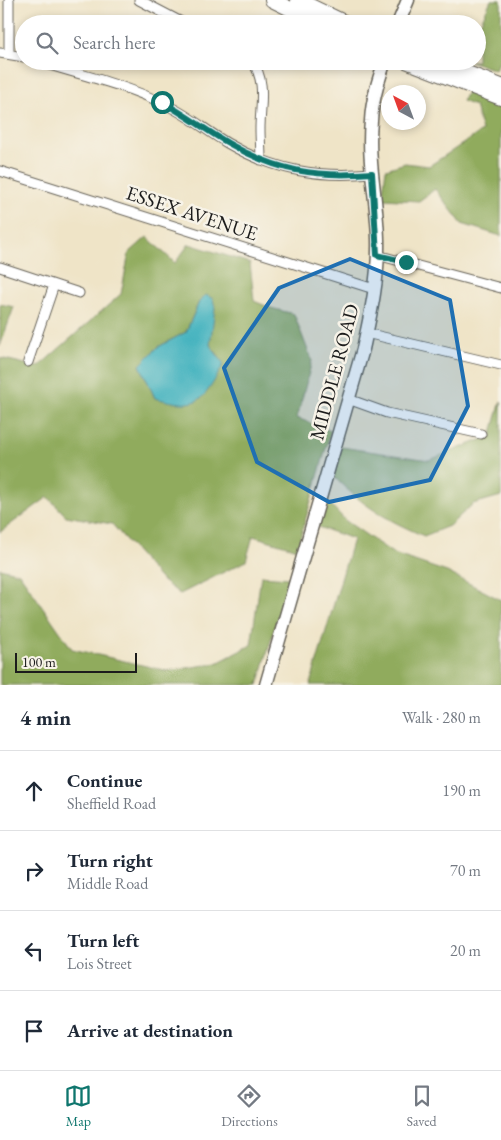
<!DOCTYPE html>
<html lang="en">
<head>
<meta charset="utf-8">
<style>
  :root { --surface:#fff; --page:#f6f6f7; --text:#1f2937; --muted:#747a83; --line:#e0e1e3; --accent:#0f766e }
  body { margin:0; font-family:"EB Garamond",serif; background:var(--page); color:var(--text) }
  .compass { position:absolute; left:381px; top:85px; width:45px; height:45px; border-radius:50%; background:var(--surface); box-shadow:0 2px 8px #0003; rotate:319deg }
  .scale { position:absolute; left:15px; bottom:12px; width:122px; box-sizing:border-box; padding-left:5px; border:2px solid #1c1c1c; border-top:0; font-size:14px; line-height:18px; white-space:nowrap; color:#1c1c1c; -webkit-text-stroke:4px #f7f3e8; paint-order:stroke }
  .stop { position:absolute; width:15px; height:15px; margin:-11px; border:4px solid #0f766e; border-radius:50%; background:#fff }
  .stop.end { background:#0f766e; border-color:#fff; box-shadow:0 1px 5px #0008 }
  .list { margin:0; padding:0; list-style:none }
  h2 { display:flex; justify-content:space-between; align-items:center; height:65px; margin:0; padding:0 20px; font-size:21px }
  h2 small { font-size:16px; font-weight:400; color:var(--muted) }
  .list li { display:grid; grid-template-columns:32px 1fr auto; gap:15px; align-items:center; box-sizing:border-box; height:80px; padding:0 20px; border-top:1px solid var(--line) }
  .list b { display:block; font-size:19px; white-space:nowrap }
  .list p { margin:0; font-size:16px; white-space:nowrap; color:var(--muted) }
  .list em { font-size:16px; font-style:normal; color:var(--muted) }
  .icon { flex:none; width:28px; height:28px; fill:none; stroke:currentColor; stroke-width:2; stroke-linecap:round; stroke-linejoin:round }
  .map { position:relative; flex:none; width:501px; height:685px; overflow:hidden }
  .search { position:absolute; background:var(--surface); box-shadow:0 2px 8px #0003; left:15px; right:15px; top:15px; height:55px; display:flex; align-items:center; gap:12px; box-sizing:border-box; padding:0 18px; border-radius:28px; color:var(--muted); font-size:19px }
  .sheet { height:385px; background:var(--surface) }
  nav { display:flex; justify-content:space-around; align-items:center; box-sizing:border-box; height:70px; border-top:1px solid var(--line); background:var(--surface); font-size:14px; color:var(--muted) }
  nav a { display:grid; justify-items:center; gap:2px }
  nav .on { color:var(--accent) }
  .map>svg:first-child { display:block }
  .forest { fill:#90ab5d; stroke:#56643c; fill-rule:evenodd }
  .water { fill:#45b3bf; stroke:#30686e }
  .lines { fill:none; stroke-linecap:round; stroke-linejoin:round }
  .street-casing { stroke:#666258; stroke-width:11 }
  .secondary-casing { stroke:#666258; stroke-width:15 }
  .primary-casing { stroke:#666258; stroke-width:16 }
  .street { stroke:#fff; stroke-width:9 }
  .secondary { stroke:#fff; stroke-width:12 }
  .primary { stroke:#fff; stroke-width:14 }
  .route { stroke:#0f766e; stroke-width:6 }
  .marked { fill:#1f6fb2; fill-opacity:0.2; stroke:#1f6fb2; stroke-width:4; stroke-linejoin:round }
  .labels { text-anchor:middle; stroke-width:5; stroke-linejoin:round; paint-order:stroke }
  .street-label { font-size:20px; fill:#1c1c1c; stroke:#f7f3e8 }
</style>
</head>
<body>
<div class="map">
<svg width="501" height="685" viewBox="0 0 501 685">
  <rect width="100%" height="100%" fill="#f7f3e8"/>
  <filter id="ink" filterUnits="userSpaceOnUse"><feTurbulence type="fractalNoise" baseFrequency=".02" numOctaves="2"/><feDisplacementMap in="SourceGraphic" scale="10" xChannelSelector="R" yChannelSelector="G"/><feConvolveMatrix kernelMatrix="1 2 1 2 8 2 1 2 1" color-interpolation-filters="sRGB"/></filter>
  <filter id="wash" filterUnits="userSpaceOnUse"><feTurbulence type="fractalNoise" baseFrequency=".0096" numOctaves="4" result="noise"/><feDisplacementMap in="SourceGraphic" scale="20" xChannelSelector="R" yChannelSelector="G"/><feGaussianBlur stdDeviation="1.12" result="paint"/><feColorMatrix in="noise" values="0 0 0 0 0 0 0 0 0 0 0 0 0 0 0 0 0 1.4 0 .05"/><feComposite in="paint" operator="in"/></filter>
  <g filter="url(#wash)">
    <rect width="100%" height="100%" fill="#efe4c7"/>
    <!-- forest -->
    <path class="forest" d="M491,0h10v59l-6,11 -25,-9h7v-31z
      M468,91l33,12v133l-39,-12 -27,-35 -16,12 -37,-2 4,-30 19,-6 24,3 53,-35 -7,-25 -13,-5z
      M147,237l28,26 14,-19 61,19 4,38 17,7 23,6 18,47 -15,57 34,13 -34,118 -44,-13 -7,25 -66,33 -20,-15 -48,-55 -46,-8 -18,-19 -48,35v-174l38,9 83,-73 8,-41zM199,302l11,43 9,11 -64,42 -15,-33 18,-18 28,-15z
      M0,304l14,3 -14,39z
      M501,401v95l-28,8 -24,22 -25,10c-39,-17 -61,-30 -91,-60l8,-29 88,13 62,-24z
      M325,499l21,22 48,33 53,18 54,28v85h-191l43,-146 -35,-12z
      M0,568l19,5 53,76 96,22 49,-8 34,-18 10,-69 28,2 -31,107h-258z"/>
    <!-- water -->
    <path class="water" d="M206,295l7,4 2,9 -5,37 14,19c-22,38 -23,46 -69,34l-15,-33 18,-18 28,-15 13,-30z"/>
  </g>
  <g filter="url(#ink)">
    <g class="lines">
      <defs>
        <path id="street" d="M9,0v54
          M139,0l46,24
          M0,53l24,4
          M36,61c42,13 87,23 126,42 24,10 43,27 65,40 48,28 91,35 145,30
          M252,61c15,21 8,44 8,68 0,10 1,21 1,31
          M0,171l374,118
          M377,255l124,33
          M0,267l79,26
          M366,333l135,32
          M28,362l26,-77
          M348,399l39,14 94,21"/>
        <path id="secondary" d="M398,24l10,-24
          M266,685l97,-336c8,-36 16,-73 15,-110 -1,-40 -11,-79 -7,-118 1,-21 7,-40 14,-60"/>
        <path id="primary" d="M272,0l49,24
          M298,0l50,24
          M406,61l95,37
          M436,61l65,25"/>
      </defs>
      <!-- street casing -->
      <use href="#street" class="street-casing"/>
      <!-- secondary casing -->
      <use href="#secondary" class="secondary-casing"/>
      <!-- primary casing -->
      <use href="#primary" class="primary-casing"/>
      <!-- street -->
      <use href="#street" class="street"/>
      <!-- secondary -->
      <use href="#secondary" class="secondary"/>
      <!-- primary -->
      <use href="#primary" class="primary"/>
    </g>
  </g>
  <g class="lines" filter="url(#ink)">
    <!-- route -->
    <path class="route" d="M162,102c23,12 43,28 66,41 48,28 89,35 144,30l5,82 29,7"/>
  </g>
  <!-- marked area -->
  <path class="marked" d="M350,259l100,41 18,106 -38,74 -101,22 -72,-40 -33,-94 55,-80z"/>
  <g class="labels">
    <!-- street labels -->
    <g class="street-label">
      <text transform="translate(192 213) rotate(18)" y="7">ESSEX AVENUE</text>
      <text transform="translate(334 372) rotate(-75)" y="7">MIDDLE ROAD</text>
    </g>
  </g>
</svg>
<svg class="compass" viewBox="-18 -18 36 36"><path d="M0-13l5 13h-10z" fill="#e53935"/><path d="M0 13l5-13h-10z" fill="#747a83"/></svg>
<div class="scale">100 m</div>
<div class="stop" style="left:162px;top:102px"></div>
<div class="stop end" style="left:406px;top:262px"></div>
<div class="search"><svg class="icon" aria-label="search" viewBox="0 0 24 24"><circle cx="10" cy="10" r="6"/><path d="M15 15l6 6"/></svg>Search here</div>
</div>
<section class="sheet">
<h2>4 min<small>Walk · 280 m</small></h2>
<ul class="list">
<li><svg class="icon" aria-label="ahead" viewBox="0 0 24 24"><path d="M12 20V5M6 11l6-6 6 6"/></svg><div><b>Continue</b><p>Sheffield Road</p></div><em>190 m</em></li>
<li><svg class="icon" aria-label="right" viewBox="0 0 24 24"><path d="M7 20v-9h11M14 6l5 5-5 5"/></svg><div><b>Turn right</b><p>Middle Road</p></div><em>70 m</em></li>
<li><svg class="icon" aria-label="left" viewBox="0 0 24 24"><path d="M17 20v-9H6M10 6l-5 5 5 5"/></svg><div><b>Turn left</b><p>Lois Street</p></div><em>20 m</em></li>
<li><svg class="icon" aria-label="arrive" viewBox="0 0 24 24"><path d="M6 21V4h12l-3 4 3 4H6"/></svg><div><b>Arrive at destination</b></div></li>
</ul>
</section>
<nav>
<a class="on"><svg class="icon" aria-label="map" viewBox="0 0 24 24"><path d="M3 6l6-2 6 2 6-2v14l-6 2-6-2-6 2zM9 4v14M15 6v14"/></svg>Map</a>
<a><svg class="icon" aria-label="directions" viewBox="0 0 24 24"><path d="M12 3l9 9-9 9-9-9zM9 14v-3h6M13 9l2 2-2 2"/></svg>Directions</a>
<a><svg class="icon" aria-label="saved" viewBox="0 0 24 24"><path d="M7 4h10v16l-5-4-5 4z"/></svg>Saved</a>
</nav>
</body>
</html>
